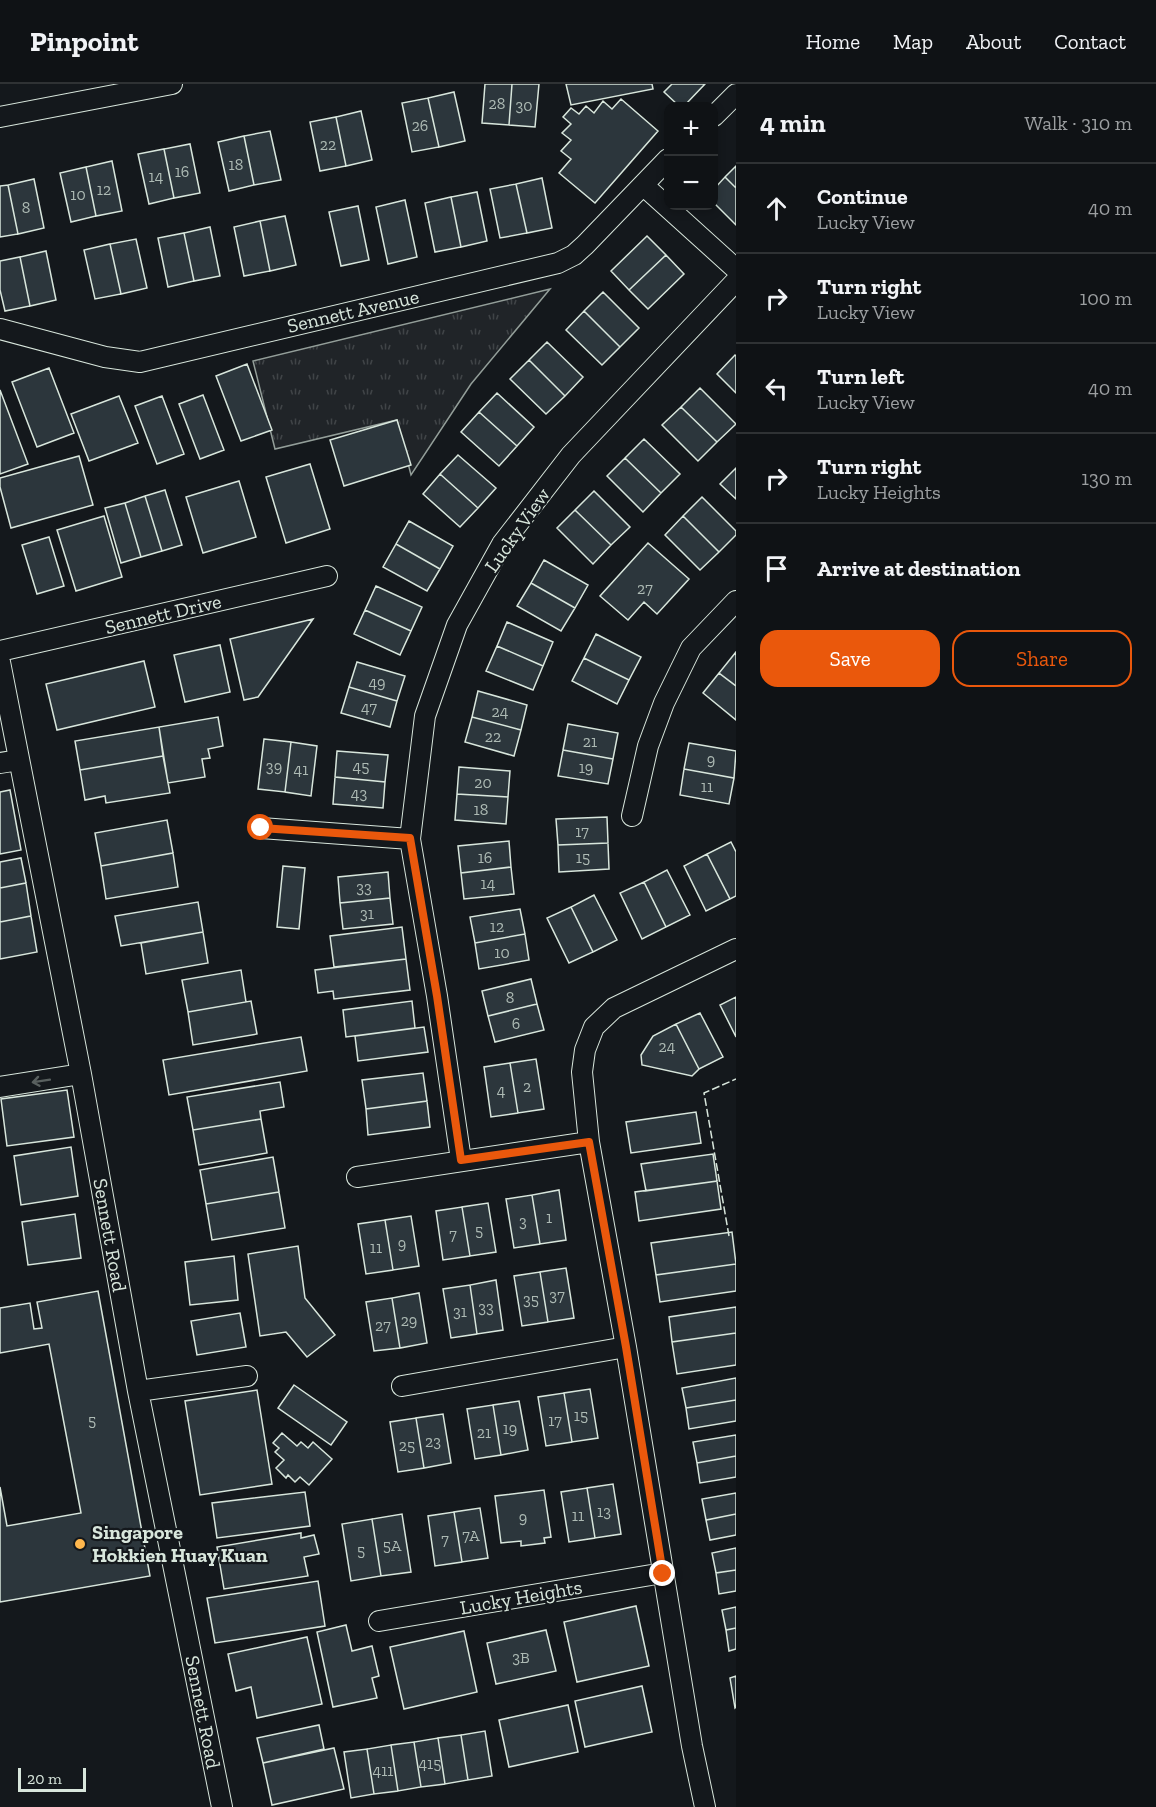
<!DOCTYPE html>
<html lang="en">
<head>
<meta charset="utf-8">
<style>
  :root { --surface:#0f1215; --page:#1d2022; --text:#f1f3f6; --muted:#9b9ea0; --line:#2f3234; --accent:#ea580c }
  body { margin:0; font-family:"Zilla Slab",serif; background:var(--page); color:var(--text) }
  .controls { position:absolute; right:18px; top:18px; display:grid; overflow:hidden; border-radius:12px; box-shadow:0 3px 9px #0003 }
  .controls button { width:54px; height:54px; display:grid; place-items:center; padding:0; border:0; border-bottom:2px solid var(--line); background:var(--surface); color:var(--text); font:30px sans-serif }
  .scale { position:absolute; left:18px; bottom:15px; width:68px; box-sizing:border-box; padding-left:6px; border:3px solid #d8e6dc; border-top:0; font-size:16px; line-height:21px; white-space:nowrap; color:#d8e6dc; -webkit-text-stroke:4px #14181c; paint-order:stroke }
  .stop { position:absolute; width:18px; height:18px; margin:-14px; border:4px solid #ea580c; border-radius:50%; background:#fff }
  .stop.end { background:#ea580c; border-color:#fff; box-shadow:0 2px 6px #0008 }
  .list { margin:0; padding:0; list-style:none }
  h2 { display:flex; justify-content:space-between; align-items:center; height:78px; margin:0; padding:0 24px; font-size:26px }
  h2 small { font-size:20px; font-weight:400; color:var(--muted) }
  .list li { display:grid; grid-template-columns:39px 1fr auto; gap:18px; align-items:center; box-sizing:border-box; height:90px; padding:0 24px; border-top:2px solid var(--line) }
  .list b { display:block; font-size:22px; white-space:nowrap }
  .list p { margin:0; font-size:20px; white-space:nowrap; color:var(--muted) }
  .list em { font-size:20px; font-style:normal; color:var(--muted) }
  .actions { display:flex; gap:12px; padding:18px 24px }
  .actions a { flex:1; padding:14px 0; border:2px solid var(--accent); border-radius:18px; text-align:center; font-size:21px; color:var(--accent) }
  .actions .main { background:var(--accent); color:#fff }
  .icon { flex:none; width:33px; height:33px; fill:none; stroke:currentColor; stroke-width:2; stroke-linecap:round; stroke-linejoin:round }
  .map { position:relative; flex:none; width:736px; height:1723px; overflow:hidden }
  header { display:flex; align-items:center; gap:36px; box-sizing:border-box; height:84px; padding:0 30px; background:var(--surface); border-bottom:2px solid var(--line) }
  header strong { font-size:28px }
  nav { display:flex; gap:33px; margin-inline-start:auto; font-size:21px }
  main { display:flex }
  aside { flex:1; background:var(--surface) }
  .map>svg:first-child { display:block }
  .grass { fill:url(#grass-tufts); stroke:#939e99; stroke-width:1.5 }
  .building { fill:#2c363c; stroke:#d8e6dc; stroke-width:1.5 }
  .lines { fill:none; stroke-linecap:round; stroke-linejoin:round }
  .minor-casing { stroke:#d8e6dc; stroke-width:22 }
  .minor { stroke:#14181c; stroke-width:20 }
  .fence { stroke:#d8e6dc; stroke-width:1.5; stroke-dasharray:8 3; stroke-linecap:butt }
  .oneway { stroke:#59605f }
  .route { stroke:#ea580c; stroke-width:8 }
  .poi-dot { fill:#ffb74d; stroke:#14181c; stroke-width:2 }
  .labels { text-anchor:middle; stroke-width:4.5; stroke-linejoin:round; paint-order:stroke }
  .number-label { font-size:16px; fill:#adbab4 }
  .street-label { font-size:20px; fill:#d8e6dc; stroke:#14181c }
  .poi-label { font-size:20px; font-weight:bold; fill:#d8e6dc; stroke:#14181c; text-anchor:start }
</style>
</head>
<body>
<header>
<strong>Pinpoint</strong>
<nav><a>Home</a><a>Map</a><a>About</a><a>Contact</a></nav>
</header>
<main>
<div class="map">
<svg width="736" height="1723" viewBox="0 0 736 1723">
  <defs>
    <pattern id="grass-tufts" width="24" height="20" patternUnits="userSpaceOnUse" patternTransform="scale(1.5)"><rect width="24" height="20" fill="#202428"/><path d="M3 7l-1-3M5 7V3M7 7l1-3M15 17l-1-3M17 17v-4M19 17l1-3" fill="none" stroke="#404447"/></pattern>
  </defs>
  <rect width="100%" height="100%" fill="#14181c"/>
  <!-- grass -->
  <path class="grass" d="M550,205l-79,95 -60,91 -14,-55 -122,29 -22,-88z"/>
  <!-- building -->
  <path class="building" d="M485,0h27l-3,41 -27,-2z
    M512,0h27l-4,43 -26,-2z
    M566,0h86l1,5 -82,16z
    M672,0h33l-21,22h-5l-15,-14z
    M454,8l11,49 -26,6 -11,-49z
    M428,14l11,49 -27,5 -10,-49z
    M621,15l37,32 -63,72 -36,-30 12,-14 -10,-8 10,-11 -9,-7 9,-9 -8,-7 8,-9 8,6 7,-8 8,7 9,-12 9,8z
    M361,27l11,49 -26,6 -10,-49z
    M336,33l10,49 -26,5 -10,-49z
    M270,47l11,49 -27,5 -10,-49z
    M244,52l10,49 -25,6 -11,-49z
    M190,60l10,49 -26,5 -10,-49z
    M164,65l10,49 -25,6 -11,-50z
    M112,77l10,50 -26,5 -10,-49z
    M736,82v22l-11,-11z
    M86,83l10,49 -25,6 -11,-49z
    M725,93l11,11v37l-22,-22v-14z
    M542,94l10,50 -25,5 -11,-49z
    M34,95l10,49 -26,6 -10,-49z
    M516,100l11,49 -27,5 -10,-49z
    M8,101l10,49 -18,3v-51z
    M477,108l10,49 -26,6 -10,-50z
    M451,113l10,50 -26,5 -10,-49z
    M405,116l12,57 -29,7 -12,-57z
    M358,122l11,54 -28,6 -12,-54z
    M285,132l11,49 -26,6 -10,-50z
    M260,137l10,50 -26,5 -10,-49z
    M210,143l10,49 -26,5 -10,-48z
    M184,149l10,48 -26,6 -10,-49z
    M647,152l19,19 -37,35 -18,-19z
    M136,155l11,49 -26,6 -11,-50z
    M110,160l11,50 -26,5 -11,-49z
    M46,167l10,49 -26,6 -10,-49z
    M666,171l18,19 -36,35 -19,-19z
    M20,173l10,49 -25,5 -5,-21v-29z
    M603,208l36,36 -19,19 -36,-36z
    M584,227l36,36 -18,18 -36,-35z
    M547,258l36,35 -18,19 -36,-36z
    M735,271l1,1v37l-19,-19z
    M529,276l36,36 -19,18 -36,-35z
    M247,280l25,66 -31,11 -25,-65z
    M49,284l25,65 -37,14 -25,-65z
    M700,304l36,36 -19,18 -36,-35z
    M0,306l28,74 -28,10z
    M497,309l37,34 -17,19 -38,-34z
    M203,311l21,55 -24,9 -21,-55z
    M119,312l19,47 -49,18 -18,-47z
    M162,312l22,58 -27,10 -22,-58z
    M681,323l36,35 -19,19 -36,-36z
    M479,328l38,34 -18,20 -38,-34z
    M397,336l14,45 -67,21 -14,-46z
    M644,355l36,35 -19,19 -36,-35z
    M458,371l38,33 -18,20 -38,-34z
    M79,372l14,49 -82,23 -11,-41v-9z
    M625,374l36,35 -18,19 -36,-36z
    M310,380l20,65 -44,14 -20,-66z
    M736,384v31l-16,-15z
    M440,390l38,34 -18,19 -37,-33z
    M239,397l17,56 -53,16 -17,-56z
    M165,406l17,55 -20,6 -17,-55z
    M594,407l36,36 -19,18 -36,-35z
    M145,412l17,55 -21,6 -16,-54z
    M702,413l34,34v4l-17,17 -36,-36z
    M125,419l16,54 -20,6 -16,-55z
    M575,426l36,35 -18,19 -36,-36z
    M104,432l18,61 -46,14 -19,-61z
    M683,432l36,36 -19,18 -35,-35z
    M409,437l44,25 -13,23 -44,-25z
    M49,453l15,49 -27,8 -15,-49z
    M648,459l41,36 -32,35 -13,-12 -16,18 -28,-24z
    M396,460l44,25 -13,22 -44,-24z
    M544,476l44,25 -13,23 -44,-25z
    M531,499l44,25 -14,23 -44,-25z
    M376,502l46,21 -11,24 -46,-21z
    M365,526l46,21 -11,24 -46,-21z
    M313,535l-55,78 -14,3 -14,-61z
    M507,538l46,20 -10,24 -46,-20z
    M596,550l45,23 -12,23 -45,-22z
    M220,561l10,47 -45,10 -11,-47z
    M497,562l46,20 -10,24 -47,-19z
    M736,568v34l-17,-13z
    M584,574l45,22 -12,24 -45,-23z
    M144,577l11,46 -98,23 -11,-46z
    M357,578l48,14 -8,25 -48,-14z
    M719,589l17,13v34l-33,-27z
    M349,603l48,14 -7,26 -49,-14z
    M478,607l49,14 -6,25 -49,-13z
    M218,633l5,29 -15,3 2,9 -8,1 3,18 -37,6 -9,-56z
    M472,633l49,13 -7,26 -49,-14z
    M568,640l50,9 -5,26 -50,-9z
    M159,643l4,29 -83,14 -5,-29z
    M264,655l27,3 -6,50 -27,-3z
    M291,658l26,4 -6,50 -26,-4z
    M689,659l47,8 -2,27 -50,-9z
    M563,666l50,9 -5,25 -50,-8z
    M337,667l51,4 -3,27 -50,-5z
    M163,672l7,37 -64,10 -1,-7 -20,4 -5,-30z
    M459,683l51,4 -2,26 -51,-3z
    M684,685l50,9 -5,26 -49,-9z
    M335,693l50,5 -2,26 -50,-4z
    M10,706l11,60 -21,4v-62z
    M457,710l51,3 -2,27 -51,-4z
    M607,733l1,26 -50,2 -2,-26z
    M167,736l6,33 -72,13 -6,-33z
    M509,757l2,26 -50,6 -3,-27z
    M731,758l5,10v44l-6,3 -23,-45z
    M608,759l1,26 -50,3 -1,-27z
    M173,769l5,34 -72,12 -5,-33z
    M707,770l23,45 -24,12 -22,-45z
    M21,774l5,25 -26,5v-26z
    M283,782l22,2 -6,61 -22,-2z
    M511,783l3,27 -50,5 -3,-26z
    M667,786l23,45 -24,12 -22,-45z
    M388,788l2,26 -50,5 -2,-26z
    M644,798l22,45 -24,12 -22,-46z
    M26,799l5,33 -31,6v-34z
    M594,811l23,45 -24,12 -22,-45z
    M390,814l3,26 -50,5 -3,-26z
    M198,818l5,30 -82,14 -6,-30z
    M571,823l22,45 -24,11 -22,-45z
    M520,825l5,25 -50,9 -5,-26z
    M31,832l6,36 -37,7v-37z
    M402,843l4,32 -72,8 -4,-31z
    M203,848l5,31 -62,11 -5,-31z
    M525,850l4,26 -50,9 -4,-26z
    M406,875l4,31 -76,9 -1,-8 -15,2 -3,-23z
    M241,886l5,32 -58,10 -6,-32z
    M531,895l6,25 -49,12 -6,-25z
    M736,913v40l-16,-32z
    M251,917l6,33 -64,11 -5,-33z
    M412,917l3,27 -69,9 -3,-27z
    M537,920l7,26 -49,12 -7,-26z
    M700,929l23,44 -24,12 -23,-45z
    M676,940l23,45 -7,7 -50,-11 -1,-10 12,-19z
    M424,943l4,25 -70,9 -3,-25z
    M301,953l6,34 -138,24 -6,-35z
    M536,975l8,50 -26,4 -8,-50z
    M510,979l8,50 -27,4 -7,-50z
    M423,989l4,28 -61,8 -4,-29z
    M280,998l4,25 -24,4 1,8 -68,11 -6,-33z
    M67,1006l7,47 -67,9 -6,-47z
    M427,1017l3,26 -62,8 -2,-26z
    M696,1028l5,31 -70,10 -5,-31z
    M261,1035l6,34 -68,12 -6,-35z
    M71,1063l7,49 -57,9 -7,-49z
    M713,1070l4,27 -71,10 -5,-27z
    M273,1073l6,35 -73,12 -6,-34z
    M717,1097l4,28 -82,12 -4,-29z
    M559,1106l7,50 -26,4 -8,-49z
    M279,1108l6,36 -73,12 -6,-36z
    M532,1111l8,49 -26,4 -8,-49z
    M488,1119l8,49 -26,4 -8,-49z
    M462,1123l8,49 -27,4 -7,-49z
    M75,1130l6,44 -53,7 -6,-43z
    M411,1132l8,50 -26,4 -8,-50z
    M385,1136l8,50 -27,4 -8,-50z
    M732,1148l4,32 -80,11 -5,-32z
    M298,1162l7,52 30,37 -28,22 -21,-25 -26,4 -12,-82z
    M234,1172l4,44 -48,5 -5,-43z
    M736,1180v27l-76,11 -4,-27z
    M566,1184l8,50 -26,4 -8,-50z
    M540,1188l8,50 -26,4 -8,-50z
    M496,1196l7,50 -26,4 -7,-49z
    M470,1201l7,49 -26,4 -8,-49z
    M98,1207l52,285 -150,26v-115l7,39 74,-13 -32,-169 -49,9v-45l30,-5 4,26 8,-1 -5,-26z
    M419,1209l8,50 -27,5 -8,-50z
    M392,1214l8,50 -26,3 -8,-49z
    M736,1223v26l-64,9 -3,-25z
    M240,1229l6,34 -49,8 -6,-34z
    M736,1249v32l-59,9 -5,-32z
    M736,1294v22l-50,8 -4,-20z
    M294,1301l53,37 -16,23 -53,-37z
    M590,1305l8,49 -26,4 -8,-49z
    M257,1306l15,94 -72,11 -15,-94z
    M564,1309l8,49 -26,4 -8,-49z
    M736,1316v21l-47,8 -3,-21z
    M519,1317l9,49 -27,5 -8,-50z
    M493,1321l8,50 -26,4 -8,-50z
    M443,1330l8,49 -27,5 -8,-50z
    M416,1334l8,50 -26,4 -8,-50z
    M282,1349l15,13 4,-4 7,6 5,-6 19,17 -23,26 -9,-8 -5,5 -7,-7 -2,3 -10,-10 8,-8 -9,-8 4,-4 -6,-5z
    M736,1351v21l-39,7 -4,-21z
    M736,1372v21l-36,6 -3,-20z
    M613,1400l8,50 -26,4 -8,-50z
    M587,1404l8,50 -26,4 -8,-50z
    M544,1406l7,47 -7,1 1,5 -24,3v-5l-20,2 -6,-47z
    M305,1408l5,34 -93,12 -5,-35z
    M736,1409v21l-30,6 -4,-21z
    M480,1424l8,50 -26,4 -8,-50z
    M454,1428l8,50 -27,4 -7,-50z
    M402,1430l9,58 -30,4 -9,-57z
    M736,1430v21l-26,5 -4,-20z
    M372,1435l9,57 -30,5 -9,-57z
    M301,1449v5l13,-3 5,19 -15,3 4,19 -84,13 -7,-42z
    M736,1464v22l-20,3 -4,-20z
    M736,1486v21l-17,3 -3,-21z
    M318,1497l7,45 -110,17 -8,-45z
    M636,1522l13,60 -72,16 -13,-60z
    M736,1523v21l-10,2 -4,-20z
    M346,1541l6,26 20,-5 7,30 -7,2 5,20 -44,9 -16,-75z
    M736,1544v21l-7,2 -3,-21z
    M546,1546l10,41 -60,13 -9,-41z
    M464,1547l13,61 -73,17 -14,-62z
    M307,1553l15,67 -65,14 -6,-31 -15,4 -8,-37z
    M736,1592v31l-1,1 -5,-30z
    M642,1602l10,46 -67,15 -10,-46z
    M568,1621l10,47 -69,15 -10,-47z
    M319,1641l5,24 -61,14 -6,-25z
    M485,1647l7,45 -24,4 -7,-45z
    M461,1651l7,45 -23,4 -7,-46z
    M438,1654l7,46 -24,3 -7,-45z
    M414,1658l7,45 -23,4 -7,-46z
    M391,1661l7,46 -24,3 -7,-45z
    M334,1664l10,41 -72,16 -9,-42z
    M367,1665l7,45 -23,4 -7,-46z"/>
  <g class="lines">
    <defs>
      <path id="minor" d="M714,32l22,-22
        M0,33l172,-33
        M643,101l93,84
        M0,245l105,28 35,5 418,-99 16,-8 11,-10 83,-86
        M0,567l327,-75
        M0,578l81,412 57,317 84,416
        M0,679l19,-3
        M632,732l16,-70 16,-43 27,-55 45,-47
        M261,744l149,11
        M0,1003l81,-13
        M461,1076l-24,-164 -27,-157 15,-123 32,-91 45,-81 69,-89 165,-174
        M357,1093l232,-35
        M402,1302l224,-39
        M138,1307l109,-15
        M379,1537l284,-48
        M705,1723l-13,-61 -66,-399 -37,-205 -7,-70 3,-22 9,-23 20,-19 122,-59"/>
    </defs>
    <!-- minor casing -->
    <use href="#minor" class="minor-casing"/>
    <!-- minor -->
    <use href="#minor" class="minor"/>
    <!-- fence -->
    <path class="fence" d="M729,1152l-25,-143 32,-14"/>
  </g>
  <!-- one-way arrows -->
  <defs><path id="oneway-shaft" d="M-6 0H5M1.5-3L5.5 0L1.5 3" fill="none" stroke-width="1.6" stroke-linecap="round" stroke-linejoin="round" transform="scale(1.5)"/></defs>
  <use class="oneway" href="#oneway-shaft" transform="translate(41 997) rotate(171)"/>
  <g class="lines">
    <!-- route -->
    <path class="route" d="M261,744l149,10 27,158 24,164 128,-18 37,205 37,227"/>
  </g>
  <!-- markers -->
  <circle class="poi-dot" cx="80" cy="1460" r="6"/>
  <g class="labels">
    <!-- number labels -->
    <g class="number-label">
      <text x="497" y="25">28</text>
      <text x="524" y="27">30</text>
      <text x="420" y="47">26</text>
      <text x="328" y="66">22</text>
      <text x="236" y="86">18</text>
      <text x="182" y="93">16</text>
      <text x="156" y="98">14</text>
      <text x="104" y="111">12</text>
      <text x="78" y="116">10</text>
      <text x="26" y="129">8</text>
      <text x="645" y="510">27</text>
      <text x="377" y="604">49</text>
      <text x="369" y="629">47</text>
      <text x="500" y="633">24</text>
      <text x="493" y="658">22</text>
      <text x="590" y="663">21</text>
      <text x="711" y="681">9</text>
      <text x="274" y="688">39</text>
      <text x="361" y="688">45</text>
      <text x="586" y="689">19</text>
      <text x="301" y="691">41</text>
      <text x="483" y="704">20</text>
      <text x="707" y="708">11</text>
      <text x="359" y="715">43</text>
      <text x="481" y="731">18</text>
      <text x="582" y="753">17</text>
      <text x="485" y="779">16</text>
      <text x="583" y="779">15</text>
      <text x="488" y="805">14</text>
      <text x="364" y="809">33</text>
      <text x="367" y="835">31</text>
      <text x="497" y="848">12</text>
      <text x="502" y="874">10</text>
      <text x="510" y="919">8</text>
      <text x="516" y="945">6</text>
      <text x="667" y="968">24</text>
      <text x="527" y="1008">2</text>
      <text x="501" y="1012">4</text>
      <text x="549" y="1139">1</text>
      <text x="523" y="1143">3</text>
      <text x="479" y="1152">5</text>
      <text x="453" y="1156">7</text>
      <text x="402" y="1165">9</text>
      <text x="376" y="1169">11</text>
      <text x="557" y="1217">37</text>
      <text x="531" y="1221">35</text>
      <text x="486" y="1229">33</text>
      <text x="460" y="1233">31</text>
      <text x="409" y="1242">29</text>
      <text x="383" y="1247">27</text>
      <text x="581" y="1337">15</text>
      <text x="92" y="1342">5</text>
      <text x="555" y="1342">17</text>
      <text x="510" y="1350">19</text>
      <text x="484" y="1354">21</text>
      <text x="433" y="1363">23</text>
      <text x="407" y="1367">25</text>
      <text x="604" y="1433">13</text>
      <text x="578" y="1437">11</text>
      <text x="523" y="1439">9</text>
      <text x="471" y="1457">7A</text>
      <text x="445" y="1461">7</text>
      <text x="392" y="1467">5A</text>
      <text x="361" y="1472">5</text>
      <text x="521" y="1579">3B</text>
      <text x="430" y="1685">415</text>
      <text x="383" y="1692">411</text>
    </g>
    <!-- street labels -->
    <g class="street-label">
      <text transform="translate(353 227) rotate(-13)" y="7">Sennett Avenue</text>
      <text transform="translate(517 446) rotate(-55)" y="7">Lucky View</text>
      <text transform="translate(163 530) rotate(-13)" y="7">Sennett Drive</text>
      <text transform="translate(110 1151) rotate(80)" y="7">Sennett Road</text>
      <text transform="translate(521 1513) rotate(-10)" y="7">Lucky Heights</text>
      <text transform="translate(203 1628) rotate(79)" y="7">Sennett Road</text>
    </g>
    <!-- poi labels -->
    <g class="poi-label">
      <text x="92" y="1455">Singapore<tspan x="92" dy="23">Hokkien Huay Kuan</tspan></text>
    </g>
  </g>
</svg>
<div class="controls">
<button>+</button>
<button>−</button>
</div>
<div class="scale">20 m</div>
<div class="stop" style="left:261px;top:744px"></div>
<div class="stop end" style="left:663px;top:1490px"></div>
</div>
<aside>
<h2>4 min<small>Walk · 310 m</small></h2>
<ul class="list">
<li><svg class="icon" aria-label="ahead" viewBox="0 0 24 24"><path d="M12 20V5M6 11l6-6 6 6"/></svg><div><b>Continue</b><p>Lucky View</p></div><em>40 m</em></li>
<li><svg class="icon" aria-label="right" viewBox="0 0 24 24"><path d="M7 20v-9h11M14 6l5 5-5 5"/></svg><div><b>Turn right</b><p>Lucky View</p></div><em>100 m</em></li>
<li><svg class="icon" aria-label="left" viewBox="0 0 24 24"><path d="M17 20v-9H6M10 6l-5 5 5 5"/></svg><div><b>Turn left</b><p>Lucky View</p></div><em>40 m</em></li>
<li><svg class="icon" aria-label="right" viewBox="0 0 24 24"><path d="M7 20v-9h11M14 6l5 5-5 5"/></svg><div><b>Turn right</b><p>Lucky Heights</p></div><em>130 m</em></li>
<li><svg class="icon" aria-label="arrive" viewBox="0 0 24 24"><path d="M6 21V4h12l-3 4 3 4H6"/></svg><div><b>Arrive at destination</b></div></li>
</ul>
<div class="actions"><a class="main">Save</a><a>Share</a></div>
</aside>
</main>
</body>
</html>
